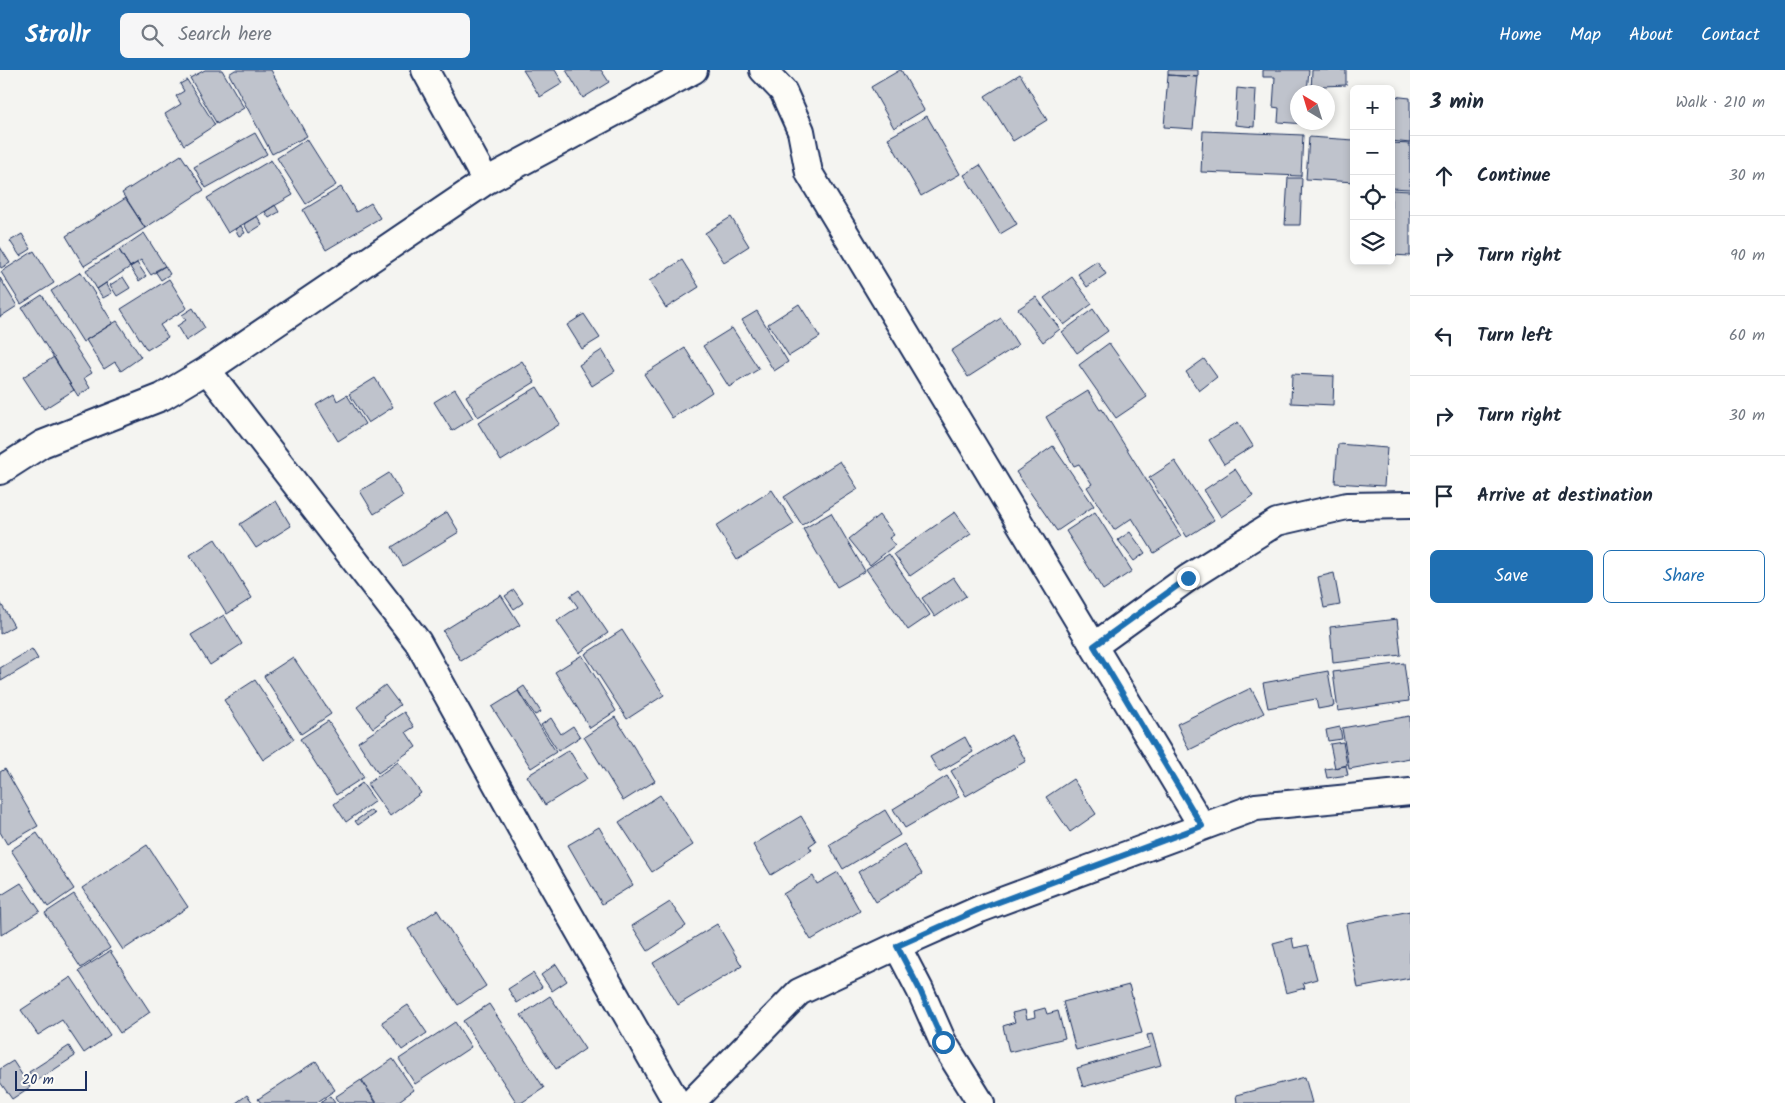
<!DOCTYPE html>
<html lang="en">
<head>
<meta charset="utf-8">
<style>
  :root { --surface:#fff; --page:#f6f6f7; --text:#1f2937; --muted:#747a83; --line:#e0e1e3; --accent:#1f6fb2 }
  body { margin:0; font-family:Kalam,sans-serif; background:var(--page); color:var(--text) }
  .controls { position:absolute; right:15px; top:15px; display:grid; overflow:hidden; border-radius:8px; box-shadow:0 2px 8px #0003 }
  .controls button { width:45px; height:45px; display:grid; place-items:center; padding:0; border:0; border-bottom:1px solid var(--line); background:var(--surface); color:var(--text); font:25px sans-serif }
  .compass { position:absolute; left:1290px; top:15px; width:45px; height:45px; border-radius:50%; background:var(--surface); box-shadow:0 2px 8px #0003; rotate:322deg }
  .scale { position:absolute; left:15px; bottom:12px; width:72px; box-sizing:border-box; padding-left:5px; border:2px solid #1b2f5e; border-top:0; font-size:14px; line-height:18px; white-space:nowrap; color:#1b2f5e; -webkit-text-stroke:4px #fdfcf7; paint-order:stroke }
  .stop { position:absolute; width:15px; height:15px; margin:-11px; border:4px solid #1f6fb2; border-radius:50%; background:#fff }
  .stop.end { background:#1f6fb2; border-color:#fff; box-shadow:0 1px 5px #0008 }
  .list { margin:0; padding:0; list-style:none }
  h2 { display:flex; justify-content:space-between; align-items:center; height:65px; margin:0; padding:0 20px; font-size:21px }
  h2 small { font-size:16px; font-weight:400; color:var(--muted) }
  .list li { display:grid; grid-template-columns:32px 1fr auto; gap:15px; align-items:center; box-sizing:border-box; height:80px; padding:0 20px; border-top:1px solid var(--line) }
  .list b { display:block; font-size:19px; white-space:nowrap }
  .list em { font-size:16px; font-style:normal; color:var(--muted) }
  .actions { display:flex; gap:10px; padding:15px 20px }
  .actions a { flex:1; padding:11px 0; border:1px solid var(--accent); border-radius:8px; text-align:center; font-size:18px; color:var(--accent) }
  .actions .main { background:var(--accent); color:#fff }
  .icon { flex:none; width:28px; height:28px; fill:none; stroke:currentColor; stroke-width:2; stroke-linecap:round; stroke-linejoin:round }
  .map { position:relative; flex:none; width:1410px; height:1033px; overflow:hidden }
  header { display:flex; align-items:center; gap:30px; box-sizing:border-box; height:70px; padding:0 25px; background:var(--accent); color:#fff }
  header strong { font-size:24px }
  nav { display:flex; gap:28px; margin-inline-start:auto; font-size:18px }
  .search { width:350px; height:45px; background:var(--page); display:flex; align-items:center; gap:12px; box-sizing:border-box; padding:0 18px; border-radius:8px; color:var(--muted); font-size:19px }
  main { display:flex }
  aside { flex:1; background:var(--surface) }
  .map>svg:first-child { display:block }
  .building { fill:#bfc3cc; stroke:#1b2f5e }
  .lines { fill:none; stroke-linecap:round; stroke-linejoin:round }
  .minor-casing { stroke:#1b2f5e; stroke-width:30 }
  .minor { stroke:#fdfcf7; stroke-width:26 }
  .route { stroke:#1f6fb2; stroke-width:6 }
</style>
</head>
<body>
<header>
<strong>Strollr</strong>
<div class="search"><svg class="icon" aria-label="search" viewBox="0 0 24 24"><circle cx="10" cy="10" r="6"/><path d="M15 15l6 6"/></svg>Search here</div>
<nav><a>Home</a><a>Map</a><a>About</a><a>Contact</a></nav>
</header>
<main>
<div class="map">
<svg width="1410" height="1033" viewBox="0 0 1410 1033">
  <rect width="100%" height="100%" fill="#f4f4f1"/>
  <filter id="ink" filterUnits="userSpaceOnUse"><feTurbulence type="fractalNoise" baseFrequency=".02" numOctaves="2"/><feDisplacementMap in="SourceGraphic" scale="10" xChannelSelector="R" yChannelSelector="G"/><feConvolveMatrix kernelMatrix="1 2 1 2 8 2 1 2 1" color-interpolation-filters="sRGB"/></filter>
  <g filter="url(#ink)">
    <!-- building -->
    <path class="building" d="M205,0h17l22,38 -27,16 -27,-46z
      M235,0h36l36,66 -35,18 -43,-80z
      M523,0h32l8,13 -23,14z
      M566,0h35l8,12 -26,16z
      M900,0h1l23,40 -30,18 -23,-41z
      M1168,0h30v7l-30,-2z
      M1263,0h46l-2,22h-9v30l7,2 -27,-2 1,-14 -6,-1 2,-30h-12z
      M1312,0h34v15l-23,1 -1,6h-11z
      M1020,4l27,46 -34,21 -28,-45z
      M1168,5l30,2 -5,52 -29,-2z
      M187,10l28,45 -31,20 -19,-31 16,-10 -5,-8 8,-5 -4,-7z
      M1237,18l19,2 -2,37 -19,-2z
      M1392,26l18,2v45l-19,-2z
      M927,46l33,58 -39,22 -33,-58z
      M1203,61l100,4 -2,41 -100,-4z
      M255,63l12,21 -61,34 -12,-21z
      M1309,67l45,3v42l-48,-3z
      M307,69l29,46 -30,19 -29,-46z
      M1391,73l19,1v45l-19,-1z
      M181,85l23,35 -59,38 -23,-35z
      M271,90l22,35 -65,38 -21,-35z
      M980,95l37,59 -17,10 -36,-59z
      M1288,108h14l-2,47h-15z
      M341,117l15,25 15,-9 9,15 -54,32 -23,-40z
      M1391,120l19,1v65l-19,-1z
      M126,128l19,30 -61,38 -18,-30z
      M275,135l4,7 -10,6 -4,-6z
      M257,146l5,9 -13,8 -5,-9z
      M731,147l18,29 -25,16 -19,-29z
      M241,156l4,7 -6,3 -4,-7z
      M144,163l21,33 -14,9 -10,-15 -11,7 -11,-17z
      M22,164l9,15 -11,7 -10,-15z
      M0,177l10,16 -9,5 -1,-2z
      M119,180l11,17 -33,22 -11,-19z
      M34,181l20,32 -33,21 -20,-32z
      M682,190l17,27 -33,21 -17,-27z
      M1097,191l9,13 -19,13 -9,-13z
      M137,193l9,13 -7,5 -9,-14z
      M165,196l5,8 -9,6 -6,-9z
      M81,202l32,51 -30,19 -32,-51z
      M123,207l7,11 -13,8 -7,-11z
      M1072,207l20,27 -28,21 -20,-27z
      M0,208l17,28 -17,11z
      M169,209l18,29 -27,17 8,12 -21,13 -26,-41z
      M106,213l6,10 -9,5 -6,-9z
      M42,225l50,78 -8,5 6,10 -12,8 -56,-88z
      M1036,227l24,32 -17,13 -25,-33z
      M799,234l21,33 -31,19 -21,-32z
      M193,238l12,20 -19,13 -9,-15 9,-6 -4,-5z
      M1093,239l15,22 -31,22 -15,-21z
      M757,241l31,51 -14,9 -32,-51z
      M584,244l16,24 -18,11 -15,-24z
      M1001,248l17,27 -50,32 -17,-26z
      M117,251l24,36 -20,14 -6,-9 -11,7 -18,-29z
      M732,258l27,41 -30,18 -26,-41z
      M1109,273l38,54 -31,21 -37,-53z
      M685,278l27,44 -40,26 -28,-44z
      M602,280l13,21 -23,15 -13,-21z
      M54,287l20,33 -30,19 -21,-32z
      M1204,289l13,18 -18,14 -13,-19z
      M522,291l13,21 -57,35 -12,-21z
      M1292,304l42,2 -1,29 -42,-2z
      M375,308l18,29 -25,16 -19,-29z
      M537,317l23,37 -59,37 -23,-38z
      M455,319l18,29 -21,13 -18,-29z
      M1088,321l12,19 2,-1 79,127 -27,17 -22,-35 -18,12 -27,-43 5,-3 -13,-20 -5,2 -28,-49z
      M334,324l3,7 10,-6 18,29 -27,17 -22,-36z
      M1238,352l15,24 -29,18 -15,-24z
      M1338,374l49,4 -3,38 -49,-3z
      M1053,376l41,60 -37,25 -41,-59z
      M840,391l18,28 -56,36 -18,-28z
      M1175,391l39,59 -27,17 -38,-59z
      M1235,399l18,27 -32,21 -17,-27z
      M389,403l14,23 -29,18 -14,-23z
      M772,420l22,34 -57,36 -21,-34z
      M276,431l15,25 -35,22 -16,-24z
      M447,442l12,20 -56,34 -11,-19z
      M955,442l16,22 -61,42 -16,-22z
      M1095,442l37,59 -29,19 -37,-59z
      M831,443l34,58 -28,16 -34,-58z
      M879,445l15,20 -5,3 6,7 -25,20 -21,-26z
      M1130,462l15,21 -11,8 -16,-21z
      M215,469l37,59 -25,16 -37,-59z
      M889,484l41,61 -22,15 -42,-61z
      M1334,503l6,32 -16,3 -6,-31z
      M953,507l13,19 -31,21 -13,-19z
      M514,520l9,13 -9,6 -9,-13z
      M579,520l29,43 -29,20 -22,-32 21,-14 -8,-11z
      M501,525l19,30 -59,36 -18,-30z
      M0,532l14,24 -14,8z
      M224,545l18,29 -32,21 -19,-30z
      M1397,549l4,36 -68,8 -3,-36z
      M622,560l42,65 -37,24 -42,-65z
      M32,579l6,10 -37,22 -1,-13z
      M582,585l34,56 -26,17 -35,-56z
      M293,587l38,57 -30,20 -37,-58z
      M1404,593l5,38 -71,10 -5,-39z
      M1328,601l6,35 -16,3 -2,-10 -48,9 -5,-25z
      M255,610l39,59 -31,21 -39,-60z
      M385,615l15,20 -16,12 1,2 -12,9 -16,-21z
      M524,616l17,26 -6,3 -17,-25z
      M1251,618l13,25 -75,37 -12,-26z
      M518,621l38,61 -25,16 -39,-61z
      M404,642l10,15 -8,5 10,15 -38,26 -20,-31z
      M1410,646v42l-61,11 -7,-41z
      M615,647l40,64 -32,20 -39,-64z
      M551,648l10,16 12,-8 7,11 -22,14 -17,-26z
      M328,651l36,56 -28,18 -36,-56z
      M1340,657l2,12 -14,2 -2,-11z
      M1011,665l15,26 -60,35 -15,-25z
      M965,667l8,15 -34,20 -9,-15z
      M1343,672l4,23 -12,3 -5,-24z
      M569,680l18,29 -42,26 -18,-29z
      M398,692l23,31 -31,23 -23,-32z
      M1346,696l2,9 -21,3 -2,-9z
      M5,699l33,57 -31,18 -7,-12v-60z
      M947,706l12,21 -54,31 -12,-19z
      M1073,709l23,35 -26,18 -24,-35z
      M362,713l13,18 -29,21 -12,-18z
      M660,725l33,50 -41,27 -33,-50z
      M371,740l3,4 -16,11 -3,-4z
      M885,740l15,25 -57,34 -14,-24z
      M801,746l15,25 -7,5 3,4 -41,25 -18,-30z
      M599,757l34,58 -31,19 -34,-59z
      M37,763l37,56 -26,18 -37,-57z
      M904,774l18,30 -46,28 -18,-30z
      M147,775l41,62 -65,43 -41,-62z
      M838,802l22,39 -49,29 -28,-46 30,-18 4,8z
      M21,813l19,28 -39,24 -1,-39z
      M74,824l36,54 -29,20 -36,-55z
      M670,832l16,24 -38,25 -16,-25z
      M437,840l49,76 -28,19 -50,-76z
      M1410,841v67l-52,10 -12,-64z
      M717,854l25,42 -64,39 -25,-42z
      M1292,868l2,10 14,-3 9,34 -14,4 2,5 -19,5 -13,-50z
      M110,881l40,61 -30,21 -41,-62z
      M556,894l11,17 -15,10 -11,-16z
      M533,903l9,14 -25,16 -9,-14z
      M71,907l39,58 -26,18 -22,-33 -24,15 -17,-25z
      M1129,915l13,48 -66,17 -13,-48z
      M550,926l35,53 -29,20 -35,-54z
      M489,934l55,84 -23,15h-4l-54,-82z
      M408,935l19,28 -25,17 -20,-28z
      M1045,938l2,6 11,-3 7,27 -56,14 -6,-26 12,-4 -3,-9 13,-3 2,9 8,-2 -1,-6z
      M455,952l16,25 -56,37 -16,-25z
      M1152,964l9,31 -78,22 -6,-19 73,-21 -3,-12z
      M69,976l6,10 -40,26 -6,-10z
      M393,989l21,31 -18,13h-19l-15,-23z
      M13,991l17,26 -18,12 -12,-17v-13z
      M316,991l19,29 -19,13h-55l-3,-4z
      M1305,1007l7,26h-75l-1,-8z
      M361,1010l15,23h-37l-4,-6z
      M247,1025l6,8h-17z
      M330,1026l5,7h-15z"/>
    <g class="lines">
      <defs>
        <path id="minor" d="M425,0l61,111
          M763,0l20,21 18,40 8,42 393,653
          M207,300l211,272 130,235 129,226
          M0,401l42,-27 120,-47 45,-27 279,-189 208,-111
          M1094,576l94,-68 89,-56 70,-16 63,-1
          M897,876l23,44 23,52 38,61
          M691,1033l108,-111 98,-46 83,-37 276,-102 154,-15"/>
      </defs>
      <!-- minor casing -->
      <use href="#minor" class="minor-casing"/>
      <!-- minor -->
      <use href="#minor" class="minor"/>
    </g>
  </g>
  <g class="lines" filter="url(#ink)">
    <!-- route -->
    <path class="route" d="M943,972l-23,-52 -23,-44 83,-37 222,-83 -108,-180 94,-68"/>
  </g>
</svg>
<div class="controls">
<button>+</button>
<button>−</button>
<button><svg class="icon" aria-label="locate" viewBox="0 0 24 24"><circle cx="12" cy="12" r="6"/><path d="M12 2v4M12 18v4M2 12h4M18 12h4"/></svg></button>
<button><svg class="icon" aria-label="layers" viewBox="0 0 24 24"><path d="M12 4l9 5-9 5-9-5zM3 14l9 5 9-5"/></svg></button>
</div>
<svg class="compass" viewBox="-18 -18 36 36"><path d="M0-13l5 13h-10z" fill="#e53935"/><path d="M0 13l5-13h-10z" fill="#747a83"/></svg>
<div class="scale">20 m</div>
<div class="stop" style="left:943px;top:972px"></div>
<div class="stop end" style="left:1188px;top:508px"></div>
</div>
<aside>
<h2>3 min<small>Walk · 210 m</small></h2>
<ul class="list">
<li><svg class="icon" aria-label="ahead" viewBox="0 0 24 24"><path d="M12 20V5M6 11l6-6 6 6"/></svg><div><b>Continue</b></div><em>30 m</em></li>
<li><svg class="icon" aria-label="right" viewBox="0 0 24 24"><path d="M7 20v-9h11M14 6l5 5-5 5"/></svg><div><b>Turn right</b></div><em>90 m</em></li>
<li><svg class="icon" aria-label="left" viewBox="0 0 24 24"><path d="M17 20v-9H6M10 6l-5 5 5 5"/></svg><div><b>Turn left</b></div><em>60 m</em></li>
<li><svg class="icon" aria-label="right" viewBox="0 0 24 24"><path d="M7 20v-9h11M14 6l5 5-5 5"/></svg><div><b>Turn right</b></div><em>30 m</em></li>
<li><svg class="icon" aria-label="arrive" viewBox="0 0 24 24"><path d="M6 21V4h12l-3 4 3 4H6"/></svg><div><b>Arrive at destination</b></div></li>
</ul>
<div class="actions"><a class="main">Save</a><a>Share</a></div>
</aside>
</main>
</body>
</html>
